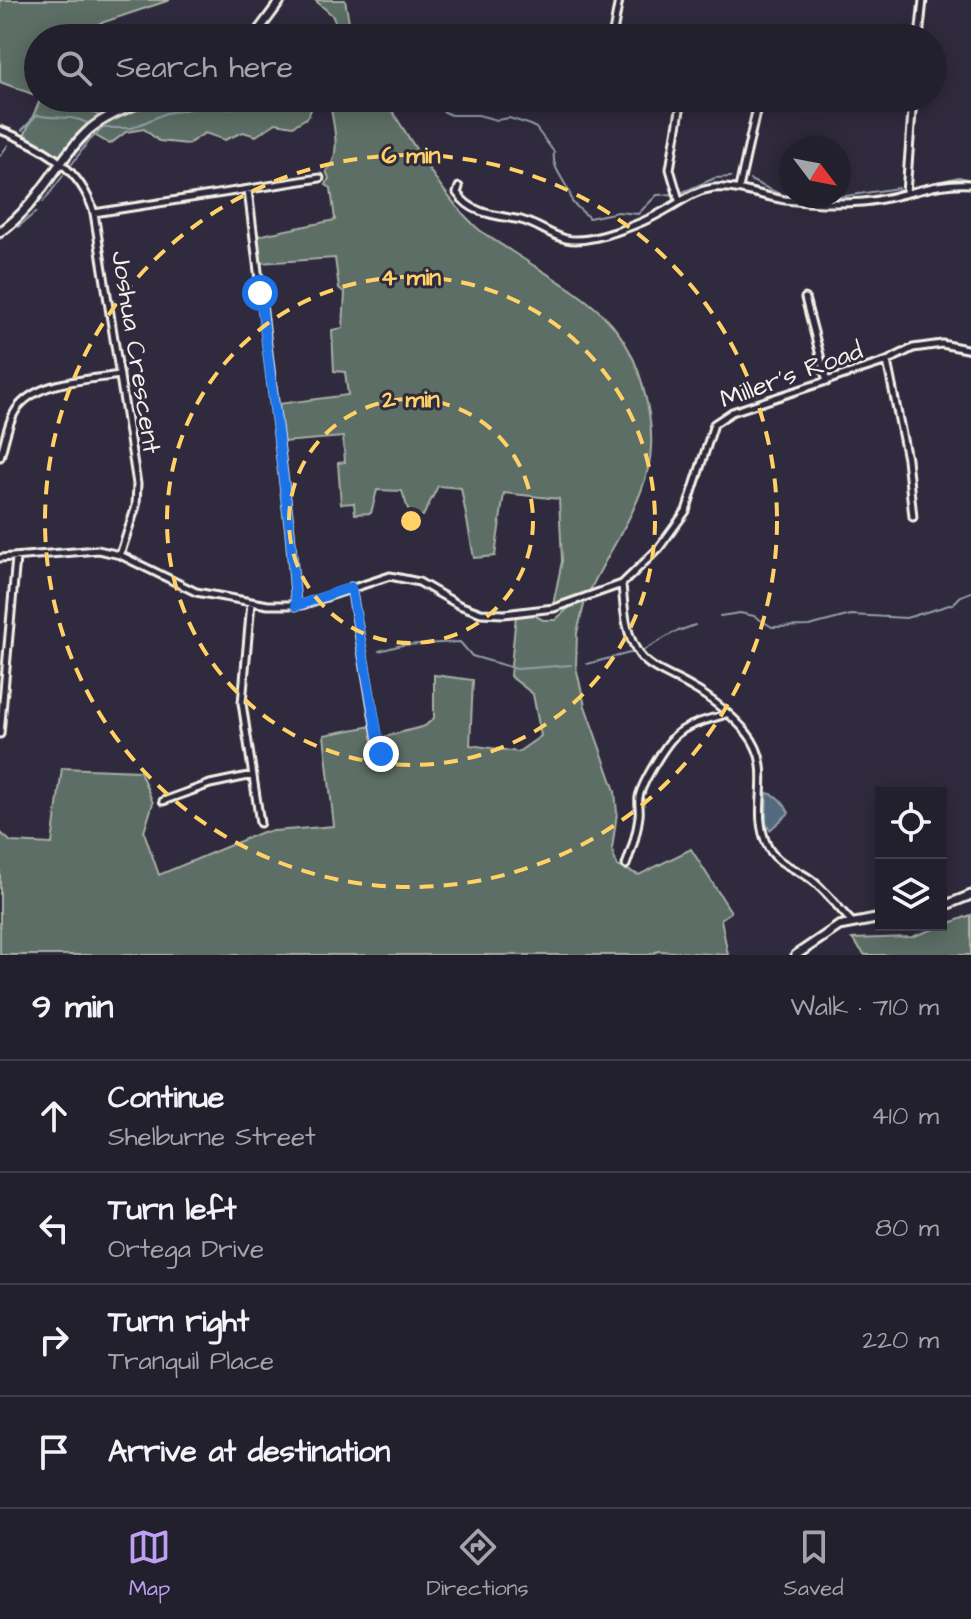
<!DOCTYPE html>
<html lang="en">
<head>
<meta charset="utf-8">
<style>
  :root { --surface:#23202e; --page:#2f2d3a; --text:#f1f3f6; --muted:#a3a3aa; --line:#403e4a; --accent:#bca0f2 }
  body { margin:0; font-family:"Architects Daughter",sans-serif; background:var(--page); color:var(--text) }
  .controls { position:absolute; right:24px; bottom:24px; display:grid; overflow:hidden; border-radius:0px; box-shadow:0 4px 20px #0003 }
  .controls button { width:72px; height:72px; display:grid; place-items:center; padding:0; border:0; border-bottom:2px solid var(--line); background:var(--surface); color:var(--text); font:40px sans-serif }
  .compass { position:absolute; left:779px; top:136px; width:72px; height:72px; border-radius:50%; background:var(--surface); box-shadow:0 4px 20px #0003; rotate:122deg }
  .stop { position:absolute; width:24px; height:24px; margin:-18px; border:6px solid #1a73e8; border-radius:50%; background:#fff }
  .stop.end { background:#1a73e8; border-color:#fff; box-shadow:0 2px 8px #0008 }
  .list { margin:0; padding:0; list-style:none }
  h2 { display:flex; justify-content:space-between; align-items:center; height:104px; margin:0; padding:0 32px; font-size:34px }
  h2 small { font-size:26px; font-weight:400; color:var(--muted) }
  .list li { display:grid; grid-template-columns:52px 1fr auto; gap:24px; align-items:center; box-sizing:border-box; height:112px; padding:0 32px; border-top:2px solid var(--line) }
  .list b { display:block; font-size:30px; white-space:nowrap }
  .list p { margin:0; font-size:26px; white-space:nowrap; color:var(--muted) }
  .list em { font-size:26px; font-style:normal; color:var(--muted) }
  .icon { flex:none; width:44px; height:44px; fill:none; stroke:currentColor; stroke-width:2; stroke-linecap:round; stroke-linejoin:round }
  .map { position:relative; flex:none; width:971px; height:955px; overflow:hidden }
  .search { position:absolute; background:var(--surface); box-shadow:0 4px 20px #0003; left:24px; right:24px; top:24px; height:88px; display:flex; align-items:center; gap:20px; box-sizing:border-box; padding:0 28px; border-radius:44px; color:var(--muted); font-size:30px }
  .sheet { height:552px; background:var(--surface) }
  nav { display:flex; justify-content:space-around; align-items:center; box-sizing:border-box; height:112px; border-top:2px solid var(--line); background:var(--surface); font-size:22px; color:var(--muted) }
  nav a { display:grid; justify-items:center; gap:4px }
  nav .on { color:var(--accent) }
  .map>svg:first-child { display:block }
  .green { fill:#5c6e65; stroke:#a8b0a6; stroke-width:2 }
  .water { fill:#52697d; stroke:#939fa8; stroke-width:2 }
  .lines { fill:none; stroke-linecap:round; stroke-linejoin:round }
  .stream { stroke:#939fa8; stroke-width:2 }
  .street-casing { stroke:#f4f1e8; stroke-width:11 }
  .secondary-casing { stroke:#f4f1e8; stroke-width:13 }
  .primary-casing { stroke:#f4f1e8; stroke-width:13 }
  .street { stroke:#2f2a3d; stroke-width:5 }
  .secondary { stroke:#2f2a3d; stroke-width:7 }
  .primary { stroke:#2f2a3d; stroke-width:7 }
  .route { stroke:#1a73e8; stroke-width:10 }
  .ring { fill:none; stroke:#ffd166; stroke-width:4; stroke-dasharray:14 10 }
  .labels { text-anchor:middle; stroke-width:6; stroke-linejoin:round; paint-order:stroke }
  .street-label { font-size:26px; fill:#f4f1e8; stroke:#2f2a3d }
  .centre { fill:#ffd166; stroke:#2f2a3d; stroke-width:4 }
  .ring-label { font-size:24px; text-anchor:middle; font-weight:bold; fill:#ffd166; stroke:#2f2a3d; stroke-width:6; stroke-linejoin:round; paint-order:stroke }
</style>
</head>
<body>
<div class="map">
<svg width="971" height="955" viewBox="0 0 971 955">
  <rect width="100%" height="100%" fill="#2f2a3d"/>
  <filter id="ink" filterUnits="userSpaceOnUse"><feTurbulence type="fractalNoise" baseFrequency=".0125" numOctaves="2"/><feDisplacementMap in="SourceGraphic" scale="16" xChannelSelector="R" yChannelSelector="G"/><feConvolveMatrix kernelMatrix="1 2 1 2 8 2 1 2 1" color-interpolation-filters="sRGB"/></filter>
  <g filter="url(#ink)">
    <!-- green -->
    <path class="green" d="M0,0h170l-99,33 -3,5h-30v52l-3,5 -35,-13z
      M315,0h30l7,38h-30l9,-4 5,-10 -4,-9z
      M41,98h24l37,19 -39,40 -3,-1 -36,-20z
      M164,98h76l4,5 7,-5h133c28,43 54,93 92,129 10,9 23,16 35,24 62,41 115,61 133,140 7,25 10,52 4,78 -11,46 -41,83 -60,126l-35,10 9,-44 -3,-62 -55,-6 -9,63 -21,2 -13,-70 -23,-2 -15,30 -13,-1 -8,-24 -25,-1 -6,23 -16,1 -1,-11 -13,1 -3,-41 7,-1 -2,-25 -60,5 -5,-38 70,-9 -3,-23 -11,-1 -2,-41 11,-2 2,-35 -6,-5 -4,-30 -75,5 -3,-27 78,-16 -4,-32 -5,-3 3,-7 -3,-7c16,-14 8,-43 5,-62l-19,-2 -4,10 -15,9 -17,-3 -20,13 -13,-4 -18,8 -20,-7 -17,11 -29,-3 -15,-12 -18,3 -16,12 -19,-11 19,-13z
      M585,601l-8,32 -1,34 9,39 30,85 2,22 -5,36 5,17 22,9 52,-26 40,63 -10,7 7,36 -70,-4 -9,4h-649v-123l11,10 41,2 10,-76 78,3 13,32 -9,29 15,43 103,-43 72,-6 -10,-91 48,-9 7,36 8,5 4,-9 -9,-9 -2,-11 45,-12 9,-8v-43l39,5 -3,65 48,7 23,-16 -8,-42 -23,-18 6,-61 16,-1 11,6h12l16,-14z
      M971,915v40h-106l-13,-16 60,-2z"/>
    <!-- water -->
    <path class="water" d="M767,793c10,1 18,11 22,20l-19,17 -4,-7z"/>
    <g class="lines">
      <!-- stream -->
      <path class="stream" d="M417,98l34,17h27l19,5 12,-2 19,6 8,4 18,24c-3,20 16,31 18,50l17,16 29,-6 20,2 19,-19 18,-1
        M22,130l15,-15c19,5 32,-1 50,8
        M0,156l8,-11
        M72,164l16,-22 15,-14h29l34,-15 23,-4 24,-3 15,3 20,-11
        M750,180l38,18 31,-1 7,2 72,-11
        M912,188l47,-11 12,3
        M683,192l32,-14 16,-1
        M43,202l20,-26
        M18,227l18,-15
        M0,239l3,-2
        M720,616l20,-3 14,3 18,11 37,-1 42,-11 55,3 47,-14 8,-8 10,-4
        M644,650l29,-17 22,-8
        M379,651l23,-6 58,-3 12,14 45,13 54,-4
        M587,664l47,-12"/>
      <defs>
        <path id="street" d="M612,38l7,-38
          M694,38l1,-4
          M919,38l4,-38
          M641,98l40,7
          M0,130c42,16 81,38 94,83l43,271 -1,22 -16,49
          M459,187l-2,6c15,22 39,22 64,27 16,4 29,15 45,19 24,6 77,-16 98,-28 17,-9 29,-20 49,-23 26,-2 47,8 72,12 25,3 53,4 78,2 37,-3 71,-21 108,-18
          M739,188l20,-90
          M248,190l42,342 6,74
          M906,193l7,-95
          M679,200l-9,-31 12,-71
          M94,213l226,-35
          M805,298l22,84
          M887,361l20,98 6,58
          M0,457c5,-15 7,-34 16,-47 20,-30 72,-30 104,-35
          M0,558l98,-8 22,5 76,37 72,13h34l88,-29 29,6 40,23 22,8 23,1 50,-6 68,-24 37,-36 27,-37 28,-87 18,-12 155,-51 26,-13 29,-4 29,6
          M622,584c2,24 3,50 17,70 11,16 36,23 52,33 20,11 42,29 56,46 30,37 2,73 20,112 8,18 26,22 42,33 16,11 29,30 43,44
          M351,587l28,161 6,12
          M251,603l-9,100 18,120
          M0,734l16,-176
          M163,801l47,-17 43,-9
          M626,865c6,-17 11,-31 13,-49 1,-6 -1,-13 0,-19 3,-14 27,-55 39,-64 13,-10 33,-14 48,-19"/>
        <path id="secondary" d="M253,38l28,-38
          M0,232c40,-28 56,-72 90,-103 18,-15 41,-22 62,-31"/>
        <path id="primary" d="M941,907l30,-12
          M796,955l43,-29 42,-8"/>
      </defs>
      <!-- street casing -->
      <use href="#street" class="street-casing"/>
      <!-- secondary casing -->
      <use href="#secondary" class="secondary-casing"/>
      <!-- primary casing -->
      <use href="#primary" class="primary-casing"/>
      <!-- street -->
      <use href="#street" class="street"/>
      <!-- secondary -->
      <use href="#secondary" class="secondary"/>
      <!-- primary -->
      <use href="#primary" class="primary"/>
    </g>
  </g>
  <g class="lines" filter="url(#ink)">
    <!-- route -->
    <path class="route" d="M260,293l30,239 6,74 55,-19 30,167"/>
  </g>
  <!-- distance rings -->
  <g class="ring">
    <circle cx="411" cy="521" r="122"/>
    <circle cx="411" cy="521" r="244"/>
    <circle cx="411" cy="521" r="366"/>
  </g>
  <g class="labels">
    <!-- street labels -->
    <g class="street-label">
      <text transform="translate(137 352) rotate(81)" y="9">Joshua Crescent</text>
      <text transform="translate(791 374) rotate(-20)" y="9">Miller's Road</text>
    </g>
  </g>
  <circle cx="411" cy="521" r="12" class="centre"/>
  <g class="ring-label">
    <text x="411" y="163">6 min</text>
    <text x="411" y="285">4 min</text>
    <text x="411" y="407">2 min</text>
  </g>
</svg>
<div class="controls">
<button><svg class="icon" aria-label="locate" viewBox="0 0 24 24"><circle cx="12" cy="12" r="6"/><path d="M12 2v4M12 18v4M2 12h4M18 12h4"/></svg></button>
<button><svg class="icon" aria-label="layers" viewBox="0 0 24 24"><path d="M12 4l9 5-9 5-9-5zM3 14l9 5 9-5"/></svg></button>
</div>
<svg class="compass" viewBox="-18 -18 36 36"><path d="M0-13l5 13h-10z" fill="#e53935"/><path d="M0 13l5-13h-10z" fill="#a3a3aa"/></svg>
<div class="stop" style="left:260px;top:293px"></div>
<div class="stop end" style="left:381px;top:754px"></div>
<div class="search"><svg class="icon" aria-label="search" viewBox="0 0 24 24"><circle cx="10" cy="10" r="6"/><path d="M15 15l6 6"/></svg>Search here</div>
</div>
<section class="sheet">
<h2>9 min<small>Walk · 710 m</small></h2>
<ul class="list">
<li><svg class="icon" aria-label="ahead" viewBox="0 0 24 24"><path d="M12 20V5M6 11l6-6 6 6"/></svg><div><b>Continue</b><p>Shelburne Street</p></div><em>410 m</em></li>
<li><svg class="icon" aria-label="left" viewBox="0 0 24 24"><path d="M17 20v-9H6M10 6l-5 5 5 5"/></svg><div><b>Turn left</b><p>Ortega Drive</p></div><em>80 m</em></li>
<li><svg class="icon" aria-label="right" viewBox="0 0 24 24"><path d="M7 20v-9h11M14 6l5 5-5 5"/></svg><div><b>Turn right</b><p>Tranquil Place</p></div><em>220 m</em></li>
<li><svg class="icon" aria-label="arrive" viewBox="0 0 24 24"><path d="M6 21V4h12l-3 4 3 4H6"/></svg><div><b>Arrive at destination</b></div></li>
</ul>
</section>
<nav>
<a class="on"><svg class="icon" aria-label="map" viewBox="0 0 24 24"><path d="M3 6l6-2 6 2 6-2v14l-6 2-6-2-6 2zM9 4v14M15 6v14"/></svg>Map</a>
<a><svg class="icon" aria-label="directions" viewBox="0 0 24 24"><path d="M12 3l9 9-9 9-9-9zM9 14v-3h6M13 9l2 2-2 2"/></svg>Directions</a>
<a><svg class="icon" aria-label="saved" viewBox="0 0 24 24"><path d="M7 4h10v16l-5-4-5 4z"/></svg>Saved</a>
</nav>
</body>
</html>
